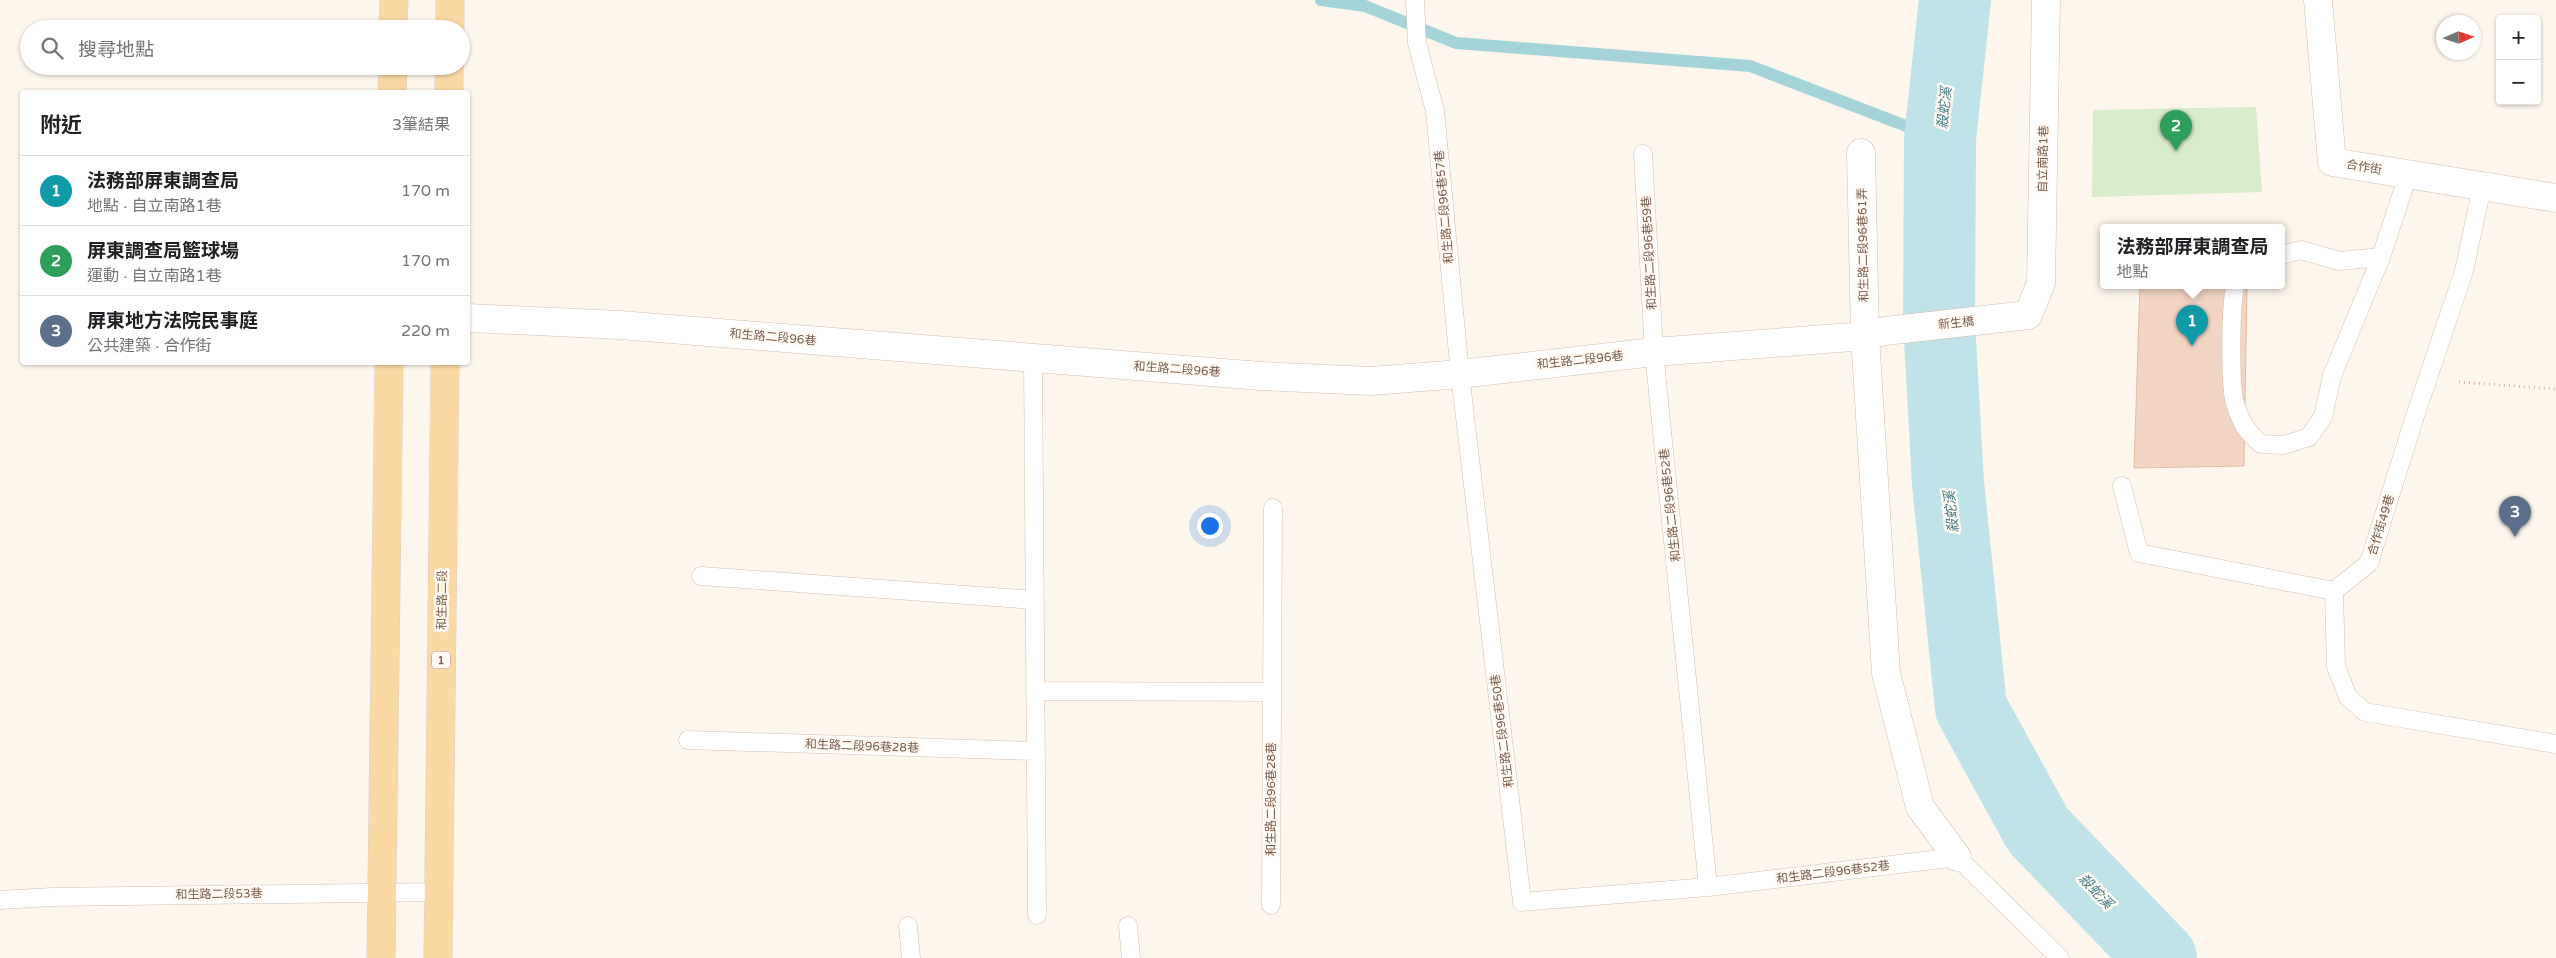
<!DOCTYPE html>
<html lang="zh-TW">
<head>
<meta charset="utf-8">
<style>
  :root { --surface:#fff; --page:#f6f6f6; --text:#202124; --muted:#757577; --line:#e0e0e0; --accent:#e76f51 }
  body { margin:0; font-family:"Varela Round","Noto Sans TC",sans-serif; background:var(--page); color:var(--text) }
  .controls { position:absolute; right:15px; top:15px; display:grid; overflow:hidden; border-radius:5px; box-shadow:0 1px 4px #0004 }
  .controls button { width:45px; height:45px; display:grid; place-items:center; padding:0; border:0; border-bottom:1px solid var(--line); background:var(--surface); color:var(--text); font:25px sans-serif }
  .compass { position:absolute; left:2436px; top:15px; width:45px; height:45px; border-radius:50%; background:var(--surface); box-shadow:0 1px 4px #0004; rotate:87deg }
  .you { position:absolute; left:1209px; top:525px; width:18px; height:18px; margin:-12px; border:4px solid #fff; border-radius:50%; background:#1a73e8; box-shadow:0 0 0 8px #1a73e833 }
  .badge { display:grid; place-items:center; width:32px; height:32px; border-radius:50%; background:var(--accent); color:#fff; font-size:16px; font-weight:700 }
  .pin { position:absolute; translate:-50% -41px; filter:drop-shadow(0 1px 2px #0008) }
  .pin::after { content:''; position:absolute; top:26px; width:18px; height:15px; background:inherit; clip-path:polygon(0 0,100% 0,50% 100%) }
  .popup { position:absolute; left:2100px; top:224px; width:185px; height:65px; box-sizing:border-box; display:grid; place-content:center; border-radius:5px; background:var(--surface); filter:drop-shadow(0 1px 4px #0005); font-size:16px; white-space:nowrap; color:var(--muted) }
  .popup b { font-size:19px; color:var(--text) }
  .popup::after { content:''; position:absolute; left:50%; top:100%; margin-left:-10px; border:10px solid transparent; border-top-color:var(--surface) }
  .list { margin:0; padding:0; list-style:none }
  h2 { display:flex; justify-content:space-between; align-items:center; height:65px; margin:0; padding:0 20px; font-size:21px }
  h2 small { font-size:16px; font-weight:400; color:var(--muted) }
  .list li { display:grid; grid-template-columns:32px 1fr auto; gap:15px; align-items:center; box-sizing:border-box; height:70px; padding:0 20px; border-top:1px solid var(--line) }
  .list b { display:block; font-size:19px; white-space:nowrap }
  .list p { margin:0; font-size:16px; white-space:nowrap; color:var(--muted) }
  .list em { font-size:16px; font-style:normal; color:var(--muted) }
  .icon { flex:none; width:28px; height:28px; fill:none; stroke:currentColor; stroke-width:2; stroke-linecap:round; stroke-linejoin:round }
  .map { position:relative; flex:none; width:2556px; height:958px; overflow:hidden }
  .search { position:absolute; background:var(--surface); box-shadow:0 1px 4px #0004; left:20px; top:20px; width:450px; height:55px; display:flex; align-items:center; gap:12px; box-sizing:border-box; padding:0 18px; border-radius:28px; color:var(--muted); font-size:19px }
  .panel { position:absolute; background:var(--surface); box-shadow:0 1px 4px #0004; left:20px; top:90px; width:450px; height:275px; border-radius:5px }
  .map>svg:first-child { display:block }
  .green { fill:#d8ecc9 }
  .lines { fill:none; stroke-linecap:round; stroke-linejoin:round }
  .stream { stroke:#a5d3da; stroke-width:12 }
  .river { stroke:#bfe3e8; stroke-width:72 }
  .building { fill:#f3d5c3; stroke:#e6bba3 }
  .service-casing { stroke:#d1beb0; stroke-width:19 }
  .minor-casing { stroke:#d1beb0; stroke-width:29 }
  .primary-casing { stroke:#dad1cd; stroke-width:29 }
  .path { stroke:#d9b8a5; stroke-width:3; stroke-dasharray:1 4; stroke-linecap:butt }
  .service { stroke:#fff; stroke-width:18 }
  .minor { stroke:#fff; stroke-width:28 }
  .primary { stroke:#fbd9a5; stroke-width:28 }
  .labels { text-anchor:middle; stroke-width:5; stroke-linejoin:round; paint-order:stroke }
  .shield { fill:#fffaf3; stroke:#a28b7f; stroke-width:1 }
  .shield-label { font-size:11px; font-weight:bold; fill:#7a5c4d }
  .street-label { font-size:12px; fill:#7a5c4d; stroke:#fffaf3 }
  .water-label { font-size:14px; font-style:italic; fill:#437c86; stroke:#fffaf3 }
</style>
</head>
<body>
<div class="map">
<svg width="2556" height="958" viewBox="0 0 2556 958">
  <rect width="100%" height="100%" fill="#fdf6ec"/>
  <!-- green -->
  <path class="green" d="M2256,107l6,85 -170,5 1,-87z"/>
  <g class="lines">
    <!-- stream -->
    <path class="stream" d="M1321,0l44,6 91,37 294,23 190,73"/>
    <!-- river -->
    <path class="river" d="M1955,0l-15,139 -1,182 9,162 23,225 67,122 123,128"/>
  </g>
  <!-- building -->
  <path class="building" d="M2140,285h107l-3,181 -110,2z"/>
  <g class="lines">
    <defs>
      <path id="service" d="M1415,0l2,43 18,68 25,263 62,528 186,-15 249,-30 103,101
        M1643,154l11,198 54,535
        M2281,255l20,-5 38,11 42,-4
        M2236,285c-6,11 -6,104 -1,118 6,20 11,28 26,41l23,1 25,-8 14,-20 9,-41 49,-119 27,-82
        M1033,358l4,557
        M2122,486l17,67 195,38 35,-28 46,-147 49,-145 18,-84
        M701,576l334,24
        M2334,591l2,76 12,30 17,15 191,32
        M1035,691l237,1
        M688,740l347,11
        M0,900l52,-3 386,-5
        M1271,905l2,-397
        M908,926l3,32
        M1128,926l3,32"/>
      <path id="minor" d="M2318,0l14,162 224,36
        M1861,153l4,183 21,337 34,134 37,50
        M468,318l152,7 641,51 110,5 89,-7 194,-22 211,-16 20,-5 143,-16 13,-32 5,-283"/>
      <path id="primary" d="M393,29l1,-29
        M450,29v-29
        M392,92l1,-26
        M449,92v-26
        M381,958l8,-596
        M438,958l7,-596"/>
    </defs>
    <!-- service casing -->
    <use href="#service" class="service-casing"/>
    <!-- minor casing -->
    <use href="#minor" class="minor-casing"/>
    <!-- primary casing -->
    <use href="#primary" class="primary-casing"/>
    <!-- path -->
    <path class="path" d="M2459,382l97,7"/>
    <!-- service -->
    <use href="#service" class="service"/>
    <!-- minor -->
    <use href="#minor" class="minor"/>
    <!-- primary -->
    <use href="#primary" class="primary"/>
  </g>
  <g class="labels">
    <!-- shield labels -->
    <rect class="shield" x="432" y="651.5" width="18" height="17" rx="4"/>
    <g class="shield-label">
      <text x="441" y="664">1</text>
    </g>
    <!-- street labels -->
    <g class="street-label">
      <text transform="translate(2043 159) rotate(-89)" y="4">自立南路1巷</text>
      <text transform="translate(2364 167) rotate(10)" y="4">合作街</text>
      <text transform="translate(1444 207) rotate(-95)" y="4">和生路二段96巷57巷</text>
      <text transform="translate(1863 245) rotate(-91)" y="4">和生路二段96巷61弄</text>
      <text transform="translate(1649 253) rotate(-93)" y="4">和生路二段96巷59巷</text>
      <text transform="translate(1956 323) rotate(-6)" y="4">新生橋</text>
      <text transform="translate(773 337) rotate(5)" y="4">和生路二段96巷</text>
      <text transform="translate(1580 360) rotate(-6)" y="4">和生路二段96巷</text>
      <text transform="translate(1177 369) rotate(4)" y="4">和生路二段96巷</text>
      <text transform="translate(1670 505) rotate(-96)" y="4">和生路二段96巷52巷</text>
      <text transform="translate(2381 525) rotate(-73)" y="4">合作街49巷</text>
      <text transform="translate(442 600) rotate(-89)" y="4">和生路二段</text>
      <text transform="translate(1502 731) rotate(-97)" y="4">和生路二段96巷50巷</text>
      <text transform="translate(862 746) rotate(2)" y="4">和生路二段96巷28巷</text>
      <text transform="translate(1271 799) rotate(-90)" y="4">和生路二段96巷28巷</text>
      <text transform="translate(1833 872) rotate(-7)" y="4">和生路二段96巷52巷</text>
      <text transform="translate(219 894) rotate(-1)" y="4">和生路二段53巷</text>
    </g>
    <!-- water labels -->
    <g class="water-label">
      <text transform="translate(1944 108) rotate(-84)" y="5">殺蛇溪</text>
      <text transform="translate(1951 512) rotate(-96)" y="5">殺蛇溪</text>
      <text transform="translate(2096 891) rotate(46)" y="5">殺蛇溪</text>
    </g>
  </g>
</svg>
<div class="controls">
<button>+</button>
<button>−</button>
</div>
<svg class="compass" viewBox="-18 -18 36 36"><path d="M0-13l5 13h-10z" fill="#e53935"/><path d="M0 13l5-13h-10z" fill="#757577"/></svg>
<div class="you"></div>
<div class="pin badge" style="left:2192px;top:346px;background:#0f9aa8">1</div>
<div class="popup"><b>法務部屏東調查局</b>地點</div>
<div class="pin badge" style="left:2176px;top:151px;background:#2e9e5b">2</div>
<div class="pin badge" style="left:2515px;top:537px;background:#5c6f8a">3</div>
<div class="search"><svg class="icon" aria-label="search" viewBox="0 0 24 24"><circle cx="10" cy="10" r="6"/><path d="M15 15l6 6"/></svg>搜尋地點</div>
<section class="panel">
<h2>附近<small>3筆結果</small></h2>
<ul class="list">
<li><span class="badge" style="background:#0f9aa8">1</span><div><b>法務部屏東調查局</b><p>地點 · 自立南路1巷</p></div><em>170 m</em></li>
<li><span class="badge" style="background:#2e9e5b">2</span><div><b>屏東調查局籃球場</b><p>運動 · 自立南路1巷</p></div><em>170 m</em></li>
<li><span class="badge" style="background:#5c6f8a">3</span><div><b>屏東地方法院民事庭</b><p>公共建築 · 合作街</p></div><em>220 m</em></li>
</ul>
</section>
</div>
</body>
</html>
